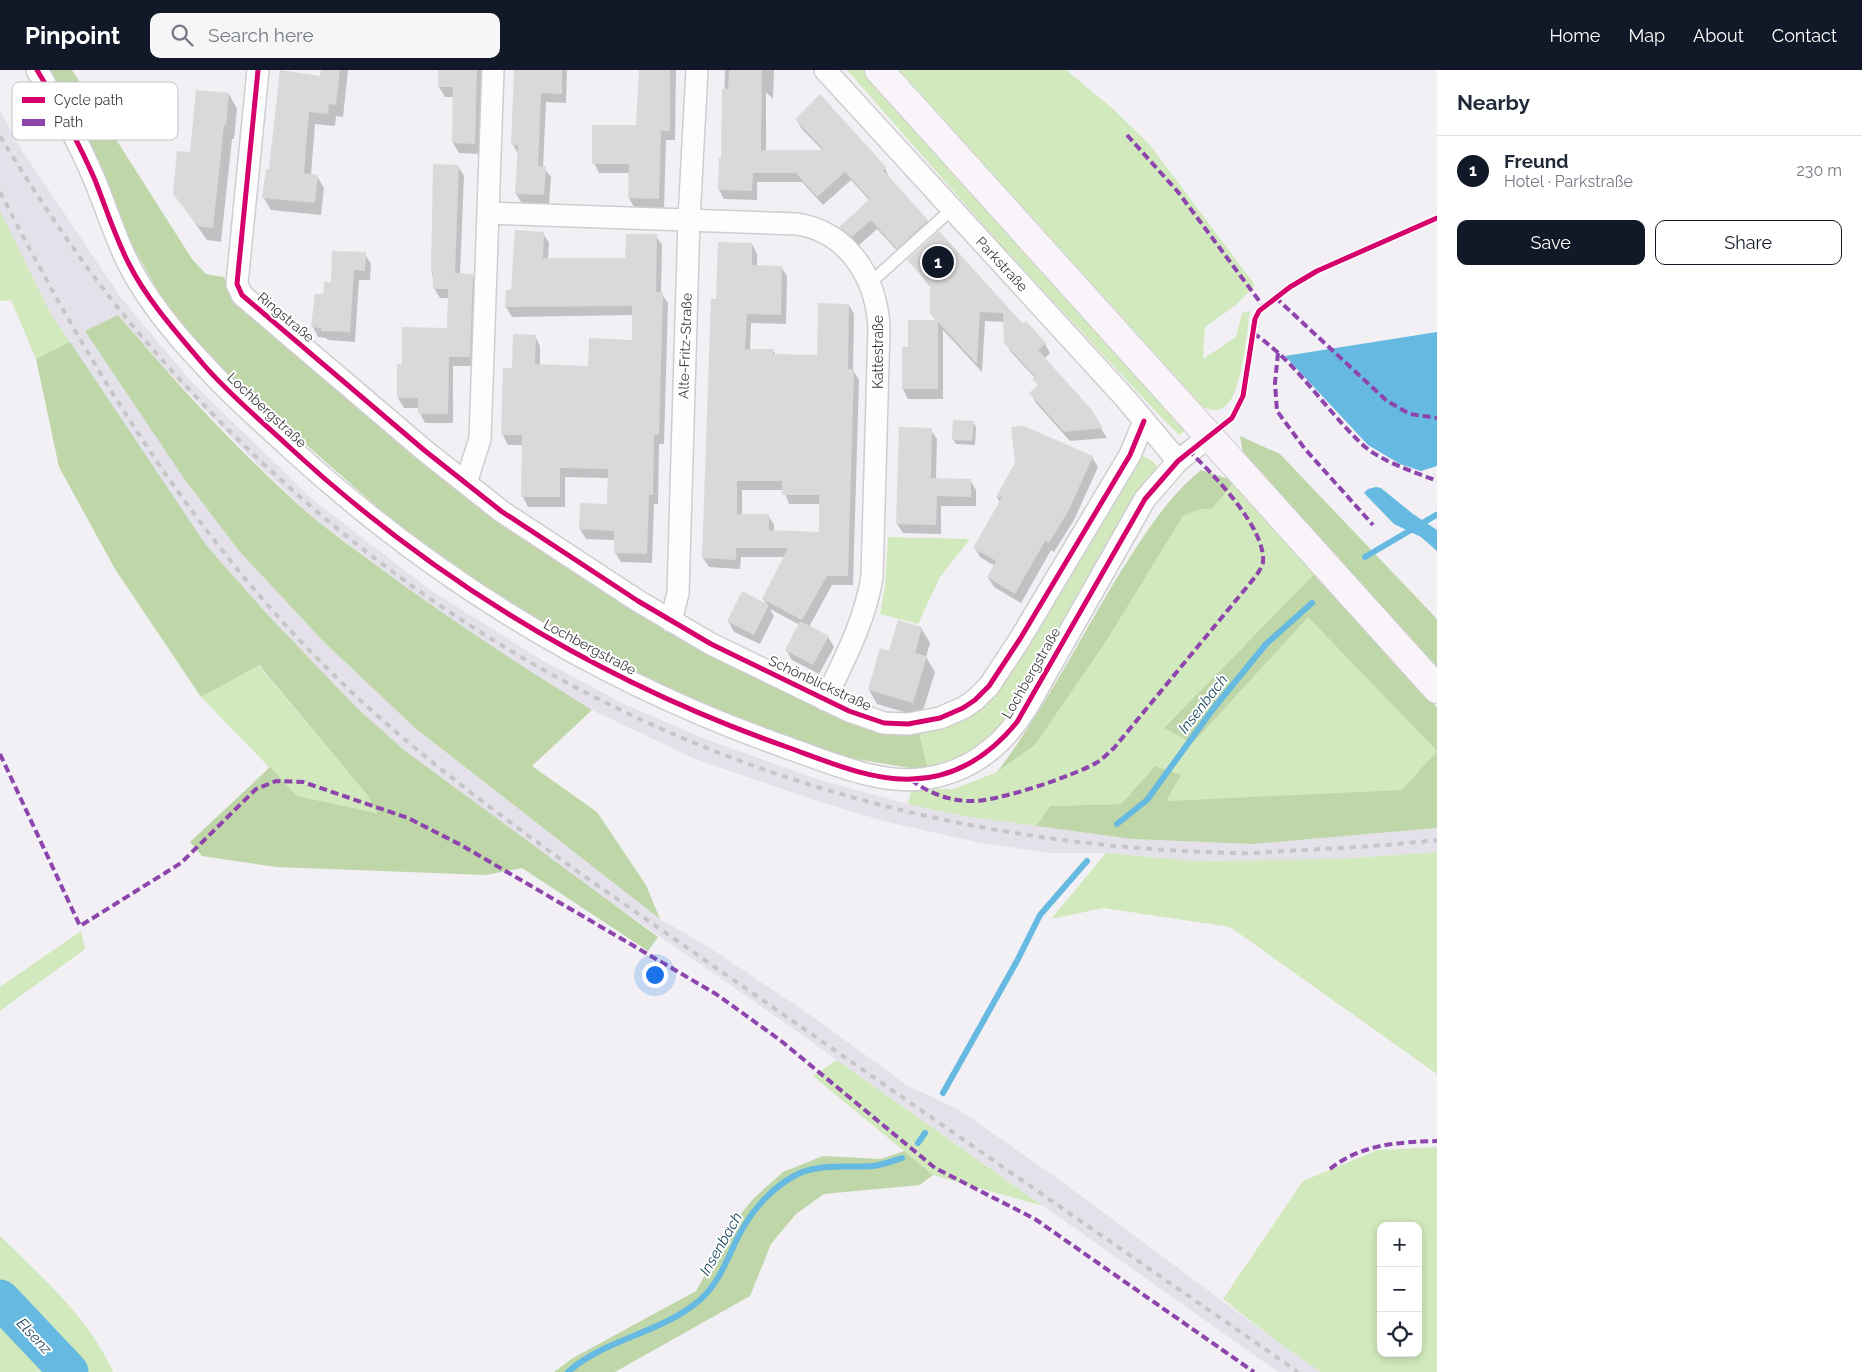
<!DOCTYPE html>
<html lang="en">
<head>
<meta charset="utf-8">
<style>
  :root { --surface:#fff; --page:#f6f6f7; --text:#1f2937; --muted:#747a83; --line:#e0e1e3; --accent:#111827 }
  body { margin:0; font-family:Raleway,sans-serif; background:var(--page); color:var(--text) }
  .controls { position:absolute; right:15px; bottom:15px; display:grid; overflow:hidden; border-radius:10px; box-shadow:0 2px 8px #0003 }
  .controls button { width:45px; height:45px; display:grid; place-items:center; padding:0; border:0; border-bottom:1px solid var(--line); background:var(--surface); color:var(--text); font:25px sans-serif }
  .you { position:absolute; left:654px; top:904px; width:18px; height:18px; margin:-12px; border:4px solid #fff; border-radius:50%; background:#1a73e8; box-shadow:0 0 0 8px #1a73e833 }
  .badge { display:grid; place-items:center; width:32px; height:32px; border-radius:50%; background:var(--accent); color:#fff; font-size:16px; font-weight:700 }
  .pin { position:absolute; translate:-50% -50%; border:2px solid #fff; box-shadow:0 1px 5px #0006 }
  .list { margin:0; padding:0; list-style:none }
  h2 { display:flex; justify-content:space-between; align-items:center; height:65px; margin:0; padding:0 20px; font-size:21px }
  h2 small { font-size:16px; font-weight:400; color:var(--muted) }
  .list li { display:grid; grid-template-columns:32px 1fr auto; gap:15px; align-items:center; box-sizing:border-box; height:70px; padding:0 20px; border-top:1px solid var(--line) }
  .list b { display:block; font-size:19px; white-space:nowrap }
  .list p { margin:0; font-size:16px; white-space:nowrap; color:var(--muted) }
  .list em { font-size:16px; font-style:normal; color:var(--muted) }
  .actions { display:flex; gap:10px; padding:15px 20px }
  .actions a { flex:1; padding:11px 0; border:1px solid var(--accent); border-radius:10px; text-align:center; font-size:18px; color:var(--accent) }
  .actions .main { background:var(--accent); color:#fff }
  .icon { flex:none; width:28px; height:28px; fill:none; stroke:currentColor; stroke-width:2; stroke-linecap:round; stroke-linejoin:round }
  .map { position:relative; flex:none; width:1437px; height:1302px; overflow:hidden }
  header { display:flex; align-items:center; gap:30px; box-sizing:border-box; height:70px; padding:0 25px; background:var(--accent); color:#fff }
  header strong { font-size:24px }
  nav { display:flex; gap:28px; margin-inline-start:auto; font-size:18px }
  .search { width:350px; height:45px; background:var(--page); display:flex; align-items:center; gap:12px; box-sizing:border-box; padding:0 18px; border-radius:10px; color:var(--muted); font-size:19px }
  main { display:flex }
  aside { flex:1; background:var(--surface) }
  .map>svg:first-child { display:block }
  .built { fill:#e5e1ea }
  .green { fill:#d1e9bc; fill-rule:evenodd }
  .forest { fill:#bfd7a8 }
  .water { fill:#66b9e0 }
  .shadow { fill:#0003; fill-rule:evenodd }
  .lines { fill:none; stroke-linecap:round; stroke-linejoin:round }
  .stream { stroke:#66b9e0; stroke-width:6 }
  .river { stroke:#66b9e0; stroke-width:39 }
  .building { fill:#dbd8d9; fill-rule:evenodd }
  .service-casing { stroke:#cfcdd0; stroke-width:14 }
  .minor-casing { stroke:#cfcdd0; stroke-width:24 }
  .primary-casing { stroke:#cfced0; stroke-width:30 }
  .service { stroke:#fdfdfd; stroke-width:11 }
  .minor { stroke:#fdfdfd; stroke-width:21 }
  .primary { stroke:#f8f4f9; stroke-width:28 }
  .rail { stroke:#c7c6c7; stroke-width:4; stroke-dasharray:6 6; stroke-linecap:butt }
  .quiet { stroke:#8e44ad; stroke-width:4; stroke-dasharray:8 4; stroke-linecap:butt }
  .cycleway-casing { stroke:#fff; stroke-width:8 }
  .cycleway { stroke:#d6006c; stroke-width:5 }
  .labels { text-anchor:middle; stroke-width:4; stroke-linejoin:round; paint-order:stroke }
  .street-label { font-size:14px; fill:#3c3a3d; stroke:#fff }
  .water-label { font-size:15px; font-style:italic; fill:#1c4a61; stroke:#fff }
  .key { fill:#fff; stroke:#c4c4c5; stroke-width:1 }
  .key-label { font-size:14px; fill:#3c3a3d }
</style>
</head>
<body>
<header>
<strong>Pinpoint</strong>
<div class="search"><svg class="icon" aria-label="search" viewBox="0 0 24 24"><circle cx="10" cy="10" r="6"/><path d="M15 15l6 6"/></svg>Search here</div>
<nav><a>Home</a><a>Map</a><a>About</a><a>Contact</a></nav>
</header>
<main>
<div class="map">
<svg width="1437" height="1302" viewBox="0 0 1437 1302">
  <rect width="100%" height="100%" fill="#f2f0f4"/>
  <!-- built -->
  <path class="built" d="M0,41l23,41 99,147 68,81 122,119 117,90 113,71 80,43 83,36 115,41 88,24 55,12 169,23 120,5 185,-16v24l-99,7 -144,2 -88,-8h-55l-70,-10 -94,-21 -70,-21 -122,-42 -103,-49 -99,-61 -80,-57 -98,-73 -57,-54 -103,-107 -37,-43 122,237 84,90 91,86 245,191 47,27 99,66 102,74 50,23 99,69 218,162 46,32h-43l-510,-361 -184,-127 -180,-134 -48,-43 -88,-92 -62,-70 -154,-229 -52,-105z"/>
  <!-- green -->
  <path class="green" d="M847,0h21l321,358 -10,7 -19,-19 -159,-171z
    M899,0h167l47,39 37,36 105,140 -19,20 -31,22 -2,32 33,-22 6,-24 8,-2c-3,21 -8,87 -27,97 -6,4 -13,1 -19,0z
    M0,141l52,105 18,26 -34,17 -25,-59 -11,1z
    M1140,384l14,8 4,7 -122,205 -43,63 -24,16 -41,16 -9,-37 33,-8 29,-19z
    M1235,411l82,90 -153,157 29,14 115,-126 129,135 -35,40 -237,10 -10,-35 -34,38 -71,2 -14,20 -73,-10 -55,-12 4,-16 42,1 43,-17 38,-27 72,-105 76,-124 17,-7h12z
    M888,467l82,2 -30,38 -22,47 -38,-10 5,-28z
    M258,595l110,131 9,17 -80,-17 -96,-99z
    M1437,782v222l-207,-147 -126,-19 -53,11 55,-66 88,8 144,-2z
    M81,861l4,18 -85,62v-24z
    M837,990l206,146 -110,-31 -120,-99z
    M1437,1077v225h-116l-46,-32 -52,-41 80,-118 75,-31zM1381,1156h37v127h-37z
    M0,1166c41,40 90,83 113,136h-113z"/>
  <!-- forest -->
  <path class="forest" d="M45,0h27l120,189 14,15 17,3 44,48 427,315 225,92 9,37h-12l-72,-12 -138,-50 -67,-30 -118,-67 -86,-52 -209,-184 -27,-28 -35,-45 -34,-59 -27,-66z
    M118,245c61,71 126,143 197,204 18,15 38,29 57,43 71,53 144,101 220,148l-60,56 65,46 49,73 14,34 -245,-191 -91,-86 -84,-90 -57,-75 -98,-146z
    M70,272l136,203 62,70 88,92 48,43 254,187 -10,14 -126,-83 -36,7 -210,-8 -74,-11 -12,-14 80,-75 27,29 80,17 -9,-17 -109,-131 -58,32 -86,-128 -56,-102 -23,-108z
    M1240,366l40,18 157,165v50l-194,-216z
    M1201,400l34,11 -23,28h-12l-17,7 -76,124 -72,105 -38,27c49,-64 84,-137 126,-204 23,-36 45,-71 78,-98z
    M1317,501l120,136v121l-185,16 -120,-5 -96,-13 14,-20 71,-2 34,-38 26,9 -15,26 236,-11 35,-39 -129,-134 -115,126 -29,-15z
    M904,1081l29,24 -13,10 -96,9 -28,20 -25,30 -21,52 -135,76h-61l19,-14 123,-67 39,-70 19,-23 29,-26 40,-16 58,3z"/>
  <!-- water -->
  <path class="water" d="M1437,262v134l-16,5 -21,-7 -32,-19 -83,-89z
    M1376,417l5,1 32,26 24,16v21l-16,-14 -27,-13 -30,-31 4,-4z"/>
  <!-- shadow -->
  <path class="shadow" d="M322,0h26l-5,47 -7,-1 -1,10 -20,-2 -4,51 6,1 7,12 -3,27 -50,-5 -7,-12 6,-27 51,-94z
    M440,0h44l-3,84 -22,-1 -6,-10 1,-46h-9l-6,-10z
    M515,0h52l-1,33 -20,-1 -3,65 8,10 -2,27 -27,-1 -6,-9 2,-40 -5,-10z
    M640,0h36l-1,70h-9l-2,68 -30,-1 -5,-9 1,-25h-31l-5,-10 44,-37z
    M725,0h49l-1,29 -7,-7v59h57l-21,-22 -6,-10 89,49 4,10 38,43 6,9 -30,27 -26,-28 -19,17 -12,-10 -5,-9 29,-26 -19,-21 -28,25 -21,-23h-45v18l-33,-1 -5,-9 4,-30z
    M229,24l8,15 -3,30h-2l-11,103 -14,-2 -33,-47 17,-40z
    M435,95l23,1 6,10 -4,99h12l6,9 -3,82h-22v57h-28l-5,-10v-5h-16l-6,-10 5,-32 46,-37v-31h-9l-6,-10 -2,-17z
    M543,163l6,10 -1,16h79l29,-23 6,9 -1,48 7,10 -4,141h-5l-1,60h-4l-2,59 -31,-1 -6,-10v-12l-29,-1 -6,-10 28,-23 1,-28 -44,-1v30h-37l-5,-10v-52h-15l-5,-10 10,-66 22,-33 5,10v20l49,2 44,-27v-26l-121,2 -6,-10z
    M939,163l83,93 23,18 5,9 -6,6 46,51 17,28 -37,3 -34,-38 -5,-9 7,-7 -3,-9 -24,-26 -6,-10v-20l-20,-1 -3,51 -39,-42v69h-35l-5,-10v-41h6l27,-27 -4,-8 -1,-25 -22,-28z
    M752,174l5,10v12l24,1 6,9 -1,48 -35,-1 -1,27h23l3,5 42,1 31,-51 5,9 -1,56 6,10 -6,205h-21l-23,42 19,10 6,10 -15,27 -27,-14 -6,-10 14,-25 -30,-16 4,7 -14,28 -26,-12 -6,-11 39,-16 -4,-6 22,-42h-44l-1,12 -31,-2 -6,-9 14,-258zM742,420h42l5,14h31v29l-46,-1v-7l-6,-10h-26z
    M365,184l6,10 -1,16h-11l-4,62 -27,-2 -2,-2 -8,-1 -5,-10 11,-31 8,-13z
    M973,352l3,5 -1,18 -19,-1 -3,-5z
    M931,360l6,9 -1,41h34l6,10v16h-35v28l-38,-1 -6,-9z
    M1092,387l6,10 -24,53 -20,32 -3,-2 -30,53 -27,-16 -6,-10 7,-11 -15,-9 -5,-9 25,-45 -3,-6 19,-34z
    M921,558l9,15 -4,14 9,15 -14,45 -44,-13 -8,-14 21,-37z"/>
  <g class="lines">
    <!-- stream -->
    <path class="stream" d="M1365,487l71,-42
      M1117,754l30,-24 66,-91 53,-65 46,-41
      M943,1023l74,-132 23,-46 47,-54
      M918,1073l7,-10
      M568,1302c38,-34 95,-39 133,-73 18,-16 27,-42 37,-62 12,-24 32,-48 56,-61 22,-13 54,-8 79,-10 9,-1 20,-5 29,-8"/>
    <!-- river -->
    <path class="river" d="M0,1229l69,73"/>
  </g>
  <!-- building -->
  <path class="building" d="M280,0l40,6 1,-6h19l-4,35 -7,-1 -1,10 -19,-2 -5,61 14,2 -3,28 -53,-5 4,-29h3z
    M438,0h39l-2,74 -23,-1 1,-56h-15z
    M514,0h48v24l-21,-1 -3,73h8l-2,29 -29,-1 3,-49h-7z
    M639,0h31v61h-9l-2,68 -31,-1 1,-34h-37v-39h44z
    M729,0h33l-1,82 2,-2h61l-29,-31 25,-25 66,73 -3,3 45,50 -31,29 -26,-29 -19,17 -13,-10 31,-28 -25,-27 -28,25 -21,-24h-43l-1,18 -34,-1 1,-32h2l1,-69h6z
    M196,20l33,3 -3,33 -2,-1 -11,103 -15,-2 -25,-32 4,-43 13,1z
    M433,94l26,1 -4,108 18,1 -3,83h-21l-1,57h-30v-16h-21v-34h5v-37l45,1 1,-39h-15v-18h-2z
    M515,160l29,2 -1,26h82l1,-24h31l-1,58h7l-4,143h-5l-1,60h-4l-2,59 -33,-1v-22l-35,-2 1,-26 27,1 1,-35 -48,-1v29h-39l1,-62h-21l2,-67h9l1,-34 23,1 -1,29 53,2 1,-28 43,2v-34l-127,1 1,-17h5z
    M939,161l84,93 3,-3 20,22 -8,7 53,59 12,19 -39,4 -35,-39 9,-8 -6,-6 3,-3 -31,-33 -1,-30 -23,-1 -3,52 -39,-42v67h-36v-42h6v-27h28l-6,-6v-29l-23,-25z
    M718,172l34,1v22l30,1 -1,49 -34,-1 -2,35h29l-1,5 44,1 1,-52 31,1 -1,65h6l-6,207h-21l-25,44 -40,-21 26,-51h-52v12l-34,-2 9,-259h5zM737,411h45v14h37v37l-50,-2v-16h-32z
    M332,181l34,1 -1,19 -11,-1 -4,62 -29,-1v-3l-10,-1 4,-33h8l1,-12h7z
    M953,350l21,1 -2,20 -20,-1z
    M1024,356l69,30 -24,54 -20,33 -4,-2 -30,53 -28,-17 9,-16 -23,-13 29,-51h-6l19,-34 -4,-36z
    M899,357l33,1 -1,50 40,1v18l-34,-1 -1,29 -40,-1z
    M742,521l27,14 -15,30 -27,-14z
    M898,550l24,7 -7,26 12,3 -14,47 -45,-13 12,-42 9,3z
    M800,551l29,15 -16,29 -28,-15z"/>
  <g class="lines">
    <defs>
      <path id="service" d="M870,213l82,-74"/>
      <path id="minor" d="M37,0c21,36 42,72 58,111 12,29 21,59 35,86 19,36 48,71 76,100 25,28 54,53 81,78 145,134 314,237 501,303 41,14 89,36 134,31 47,-6 81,-33 105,-72l118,-208 33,-38 32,-25
        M258,0l-21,214 5,11 182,155 77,61 137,90 73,43 138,67 35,12 24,1 32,-6 23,-10 12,-8 14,-14 31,-47 110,-184 14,-34
        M825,0l300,328 53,63
        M488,143l309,11c51,8 79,53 82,103l-7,250c-7,44 -28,83 -47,123
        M466,413l14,-44 13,-369
        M671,551l7,-28 11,-374 8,-149"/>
      <path id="primary" d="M879,0l558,619"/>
    </defs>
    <!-- service casing -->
    <use href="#service" class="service-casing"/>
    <!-- minor casing -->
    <use href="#minor" class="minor-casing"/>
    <!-- primary casing -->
    <use href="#primary" class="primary-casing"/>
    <!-- service -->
    <use href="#service" class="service"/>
    <!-- minor -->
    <use href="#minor" class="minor"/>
    <!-- primary -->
    <use href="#primary" class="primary"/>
    <!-- rail -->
    <path class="rail" d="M0,66c43,70 89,139 143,202 284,330 655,504 1090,515 23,1 46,-2 68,-3 46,-2 91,-5 136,-10
      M0,122c85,166 182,328 313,462 81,84 174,152 268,220l717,498"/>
    <!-- quiet -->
    <path class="quiet" d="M1127,65l51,57 85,114
      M1275,227l112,104 23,13 27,4
      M1253,263c44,29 72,77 111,113 20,17 49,25 73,35
      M1278,283l-3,30 2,28 28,38 68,76
      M0,684l80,172 101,-63 75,-74 20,-8 27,1 105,36 53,27 255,149 64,46 155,128 100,51 219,153
      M911,710c18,13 38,21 60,21 26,1 102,-25 125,-38 7,-4 12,-10 18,-15l142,-172c3,-5 6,-9 7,-14 3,-34 -50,-88 -73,-110
      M1330,1099c31,-25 69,-27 107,-28"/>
    <defs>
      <path id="cycleway" d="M37,0c21,35 41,71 58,110 11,28 20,57 34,84 18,36 48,69 74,100 25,29 56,55 84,81 145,134 314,237 500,302 39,14 84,34 125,32 44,-1 78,-24 105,-57l128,-223 33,-38 54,-43 11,-22 12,-77 4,-8 31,-24 27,-16 120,-53
        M258,0l-21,214 5,11 182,155 77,61 137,90 73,43 138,67 35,12 24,1 32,-6 23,-10 12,-8 14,-14 31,-47 110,-184 14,-34"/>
    </defs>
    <!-- cycleway casing -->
    <use href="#cycleway" class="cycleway-casing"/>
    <!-- cycleway -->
    <use href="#cycleway" class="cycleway"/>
  </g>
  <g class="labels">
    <!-- street labels -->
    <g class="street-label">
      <text transform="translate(1002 194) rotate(47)" y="5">Parkstraße</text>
      <text transform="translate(286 247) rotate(40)" y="5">Ringstraße</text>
      <text transform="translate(685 276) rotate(-88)" y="5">Alte-Fritz-Straße</text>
      <text transform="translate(878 282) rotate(-90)" y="5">Kattestraße</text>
      <text transform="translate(267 340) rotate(43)" y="5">Lochbergstraße</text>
      <text transform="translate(590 577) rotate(28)" y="5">Lochbergstraße</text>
      <text transform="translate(1031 603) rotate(-60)" y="5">Lochbergstraße</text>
      <text transform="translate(820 613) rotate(25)" y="5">Schönblickstraße</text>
    </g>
    <!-- water labels -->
    <g class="water-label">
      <text transform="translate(1203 634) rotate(-52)" y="5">Insenbach</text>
      <text transform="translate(721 1174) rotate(-60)" y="5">Insenbach</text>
      <text transform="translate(34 1266) rotate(47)" y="5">Elsenz</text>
    </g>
  </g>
  <!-- legend -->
  <rect x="12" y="12" width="166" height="58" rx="8" class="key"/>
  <rect x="22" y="27" width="23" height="6" fill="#d6006c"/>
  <rect x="22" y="49" width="23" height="7" fill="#8e44ad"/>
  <g class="key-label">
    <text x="54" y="35">Cycle path</text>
    <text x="54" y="57">Path</text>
  </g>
</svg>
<div class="controls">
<button>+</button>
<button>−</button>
<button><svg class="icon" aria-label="locate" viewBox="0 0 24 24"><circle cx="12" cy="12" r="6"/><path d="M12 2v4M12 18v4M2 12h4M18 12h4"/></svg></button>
</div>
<div class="you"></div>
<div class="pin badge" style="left:938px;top:192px">1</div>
</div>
<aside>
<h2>Nearby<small></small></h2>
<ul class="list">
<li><span class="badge">1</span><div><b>Freund</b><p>Hotel · Parkstraße</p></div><em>230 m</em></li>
</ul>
<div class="actions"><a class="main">Save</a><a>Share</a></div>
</aside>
</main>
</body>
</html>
